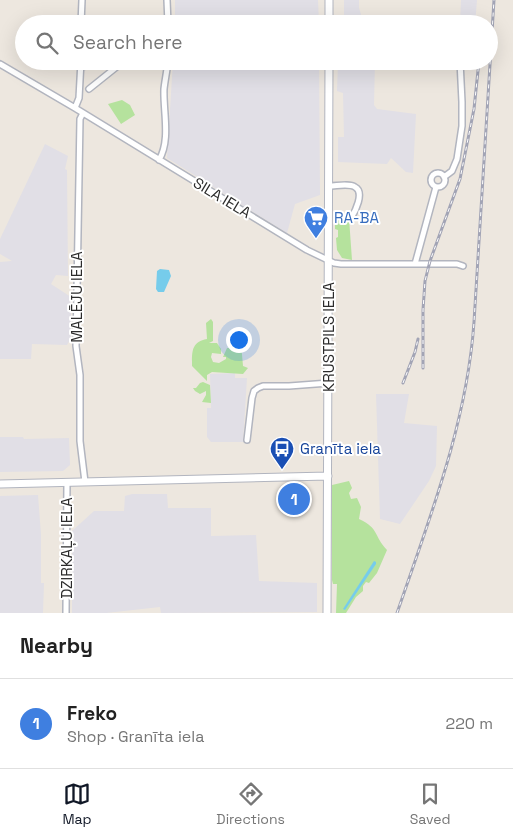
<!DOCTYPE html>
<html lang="en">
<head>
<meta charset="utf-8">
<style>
  :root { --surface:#fff; --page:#f6f6f6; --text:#222; --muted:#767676; --line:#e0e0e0; --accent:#111827 }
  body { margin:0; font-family:"Space Grotesk",sans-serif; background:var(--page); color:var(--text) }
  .you { position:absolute; left:238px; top:339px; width:18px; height:18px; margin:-12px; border:4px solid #fff; border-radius:50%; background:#1a73e8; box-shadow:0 0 0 8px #1a73e833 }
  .badge { display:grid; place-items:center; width:32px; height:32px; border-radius:50%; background:var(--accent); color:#fff; font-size:16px; font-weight:700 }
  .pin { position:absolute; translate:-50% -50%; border:2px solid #fff; box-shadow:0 1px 5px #0006 }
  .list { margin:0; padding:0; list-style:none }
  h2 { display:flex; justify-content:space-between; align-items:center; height:65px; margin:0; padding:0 20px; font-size:21px }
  h2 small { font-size:16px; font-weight:400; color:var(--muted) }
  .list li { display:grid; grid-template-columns:32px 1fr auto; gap:15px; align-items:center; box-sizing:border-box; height:90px; padding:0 20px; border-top:1px solid var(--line) }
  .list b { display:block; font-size:19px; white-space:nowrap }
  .list p { margin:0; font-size:16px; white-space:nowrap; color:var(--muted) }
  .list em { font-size:16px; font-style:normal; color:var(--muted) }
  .icon { flex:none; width:28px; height:28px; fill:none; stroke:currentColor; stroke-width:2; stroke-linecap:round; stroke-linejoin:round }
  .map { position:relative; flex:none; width:513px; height:613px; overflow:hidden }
  .search { position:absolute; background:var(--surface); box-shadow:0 5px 20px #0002; left:15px; right:15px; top:15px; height:55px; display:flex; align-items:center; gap:12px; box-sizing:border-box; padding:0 18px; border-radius:28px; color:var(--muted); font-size:19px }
  .sheet { height:155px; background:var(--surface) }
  nav { display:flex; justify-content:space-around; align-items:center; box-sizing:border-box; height:70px; border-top:1px solid var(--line); background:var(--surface); font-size:14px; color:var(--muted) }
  nav a { display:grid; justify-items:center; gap:2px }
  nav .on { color:var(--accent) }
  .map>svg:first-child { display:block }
  .industrial { fill:#e1dfe6 }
  .green { fill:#b5e29d }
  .water { fill:#76cceb }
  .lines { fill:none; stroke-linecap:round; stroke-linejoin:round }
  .street-casing { stroke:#b2b5bf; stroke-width:8 }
  .secondary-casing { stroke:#b2b5bf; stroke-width:9 }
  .street { stroke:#fff; stroke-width:5 }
  .secondary { stroke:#fff; stroke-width:7 }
  .rail-casing { stroke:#a2a4b5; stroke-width:3 }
  .rail { stroke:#fff; stroke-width:1; stroke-dasharray:4; stroke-linecap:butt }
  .labels { text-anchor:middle; stroke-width:4; stroke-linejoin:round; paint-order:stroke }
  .street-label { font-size:15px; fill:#2c2c2c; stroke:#fff }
  .shop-label { font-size:15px; fill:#366cbe; stroke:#fff; text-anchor:start }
  .transit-label { font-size:15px; fill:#164399; stroke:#fff; text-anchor:start }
</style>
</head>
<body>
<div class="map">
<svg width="513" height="613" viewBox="0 0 513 613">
  <rect width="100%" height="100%" fill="#ede7df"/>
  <!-- industrial -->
  <path class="industrial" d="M175,0h143l1,24h-144z
    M344,0h15v8l5,16h-20z
    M461,0h16l-2,24h-15z
    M173,61h146l1,134 -25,9 -8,29 -120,-75z
    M343,61h32l-1,44 3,4 39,5 -3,59 -7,-1 -15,-14 -4,6 -49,-2v-25h6l-1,-44 -6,-2 1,-28z
    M45,144l23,12 -3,13 2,1 1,106 -12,-1 -5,9 20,13v41l-4,7 -35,-1 -1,15h-31v-97l12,-1 -12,-7v-15z
    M235,373v5h12l-4,64h-32l-4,-5v-29h4l-1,-34z
    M376,394h33l-5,29 33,3 -1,40 -7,15 -29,43 -20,-5z
    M0,437h23l1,2 45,-1 1,27 -7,6 -63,1z
    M132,494h35l1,14h43v28l45,-1 3,46 58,2v29l-156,1 -1,-6 -54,6h-34v-82l22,-20h30l1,-15z
    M38,495l3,39v49h3l-1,30h-43v-117z"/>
  <!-- green -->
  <path class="green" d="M122,100l8,5 5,10 -14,9 -13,-20z
    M349,218l3,42 -10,-2 -5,-8 -1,-12 2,-1v-7l-3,-1v-10z
    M211,319l2,3v19l-4,2h8l4,6v5l-9,-1 -1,4 2,5 6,1 7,-4v-2h-3l4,-9h5l6,-6 3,1 2,23 5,2 -5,6 -31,-2 -5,3v6l-15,-15c0,-14 -1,-24 15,-27l-1,-16z
    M203,382l7,3 1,18 -9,-1 4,-7v-4l-6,3 -5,-3 -2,-3h3l4,-5z
    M349,481l3,7 -3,5 2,6 6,-1 4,9 -2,12c21,10 14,16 28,31l-10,23 -8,10 -3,-1 -3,4v5l-7,6 -10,16h-10l1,-29h-4l-1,-4v-95z"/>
  <!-- water -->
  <path class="water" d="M160,269l9,1 2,6 -7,16h-6l-2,-3 1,-18z
    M374,561l2,1v2l-31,46 -2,-1z"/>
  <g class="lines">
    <defs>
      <path id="street" d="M167,0l1,24
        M81,24l1,-24
        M125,61l5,4 6,-4
        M0,64l75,44 232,142 27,13 7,1h116l6,2
        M81,67l4,-1 7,-5
        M89,89l35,-28
        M75,108l4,-10 2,-37
        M83,113l-3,6 -4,227 4,29v66l5,41
        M159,160c12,-20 4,-49 5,-71 1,-9 3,-18 4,-28
        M431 180a7 7 0 1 1 14 0a7 7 0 1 1-14 0Z
        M444,177l8,-6 5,-12 5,-33v-24l-2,-41
        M329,186c8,0 20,-3 26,1 10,5 0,25 -4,31
        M415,264l21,-77
        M247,440l5,-42 2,-7 4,-3 5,-2h26l40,-3
        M66,613l1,-131"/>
      <path id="secondary" d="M329,0v24
        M0,484l328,-8
        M327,613l2,-552"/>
    </defs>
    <!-- street casing -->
    <use href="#street" class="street-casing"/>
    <!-- secondary casing -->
    <use href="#secondary" class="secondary-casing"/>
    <!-- street -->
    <use href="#street" class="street"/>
    <!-- secondary -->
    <use href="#secondary" class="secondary"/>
    <defs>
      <path id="rail" d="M423,368v-58l2,-29 5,-20 30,-82 14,-70 5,-48
        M403,383l12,-31 3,-13
        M397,613c33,-96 70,-190 77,-291l20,-322"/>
    </defs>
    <!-- rail casing -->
    <use href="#rail" class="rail-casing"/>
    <!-- rail -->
    <use href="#rail" class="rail"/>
  </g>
  <!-- icons -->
  <defs>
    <symbol id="supermarket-pin" viewBox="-11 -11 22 30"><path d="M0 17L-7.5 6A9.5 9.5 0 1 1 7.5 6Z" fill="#3f7fe0" stroke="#fff"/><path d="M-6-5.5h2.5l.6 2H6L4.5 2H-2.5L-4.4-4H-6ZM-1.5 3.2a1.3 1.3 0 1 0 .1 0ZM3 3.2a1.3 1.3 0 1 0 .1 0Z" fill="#fff"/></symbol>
    <symbol id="bus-pin" viewBox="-11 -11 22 30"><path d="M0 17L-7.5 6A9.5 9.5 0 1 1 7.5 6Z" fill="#1a4fb4" stroke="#fff"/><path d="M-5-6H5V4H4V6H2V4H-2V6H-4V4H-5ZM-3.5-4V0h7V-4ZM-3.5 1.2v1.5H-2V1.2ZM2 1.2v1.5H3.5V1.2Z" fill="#fff"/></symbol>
  </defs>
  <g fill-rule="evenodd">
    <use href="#supermarket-pin" x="302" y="204" width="28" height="38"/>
    <use href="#bus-pin" x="268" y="435" width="28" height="38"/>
  </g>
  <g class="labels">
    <!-- street labels -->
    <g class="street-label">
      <text transform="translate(222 198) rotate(31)" y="5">SILA IELA</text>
      <text transform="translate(77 297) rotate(-90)" y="5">MALĒJU IELA</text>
      <text transform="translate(329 337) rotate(-90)" y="5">KRUSTPILS IELA</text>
      <text transform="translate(67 548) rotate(-90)" y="5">DZIRKAĻU IELA</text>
    </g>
    <!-- shop labels -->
    <g class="shop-label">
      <text x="334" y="223">RA-BA</text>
    </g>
    <!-- transit labels -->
    <g class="transit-label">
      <text x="300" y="454">Granīta iela</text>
    </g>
  </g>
</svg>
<div class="you"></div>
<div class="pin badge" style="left:294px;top:499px;background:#3f7fe0">1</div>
<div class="search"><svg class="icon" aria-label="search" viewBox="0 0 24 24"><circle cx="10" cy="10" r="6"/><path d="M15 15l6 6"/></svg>Search here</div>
</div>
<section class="sheet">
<h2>Nearby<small></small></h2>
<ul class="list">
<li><span class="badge" style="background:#3f7fe0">1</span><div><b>Freko</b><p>Shop · Granīta iela</p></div><em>220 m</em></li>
</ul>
</section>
<nav>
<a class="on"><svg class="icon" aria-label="map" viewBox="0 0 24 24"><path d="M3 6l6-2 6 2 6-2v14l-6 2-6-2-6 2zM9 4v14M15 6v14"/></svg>Map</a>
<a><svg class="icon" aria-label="directions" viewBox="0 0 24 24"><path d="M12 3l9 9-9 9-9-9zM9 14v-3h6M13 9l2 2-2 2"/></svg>Directions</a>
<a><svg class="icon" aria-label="saved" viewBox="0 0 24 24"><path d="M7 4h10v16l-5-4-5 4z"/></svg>Saved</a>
</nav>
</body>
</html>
